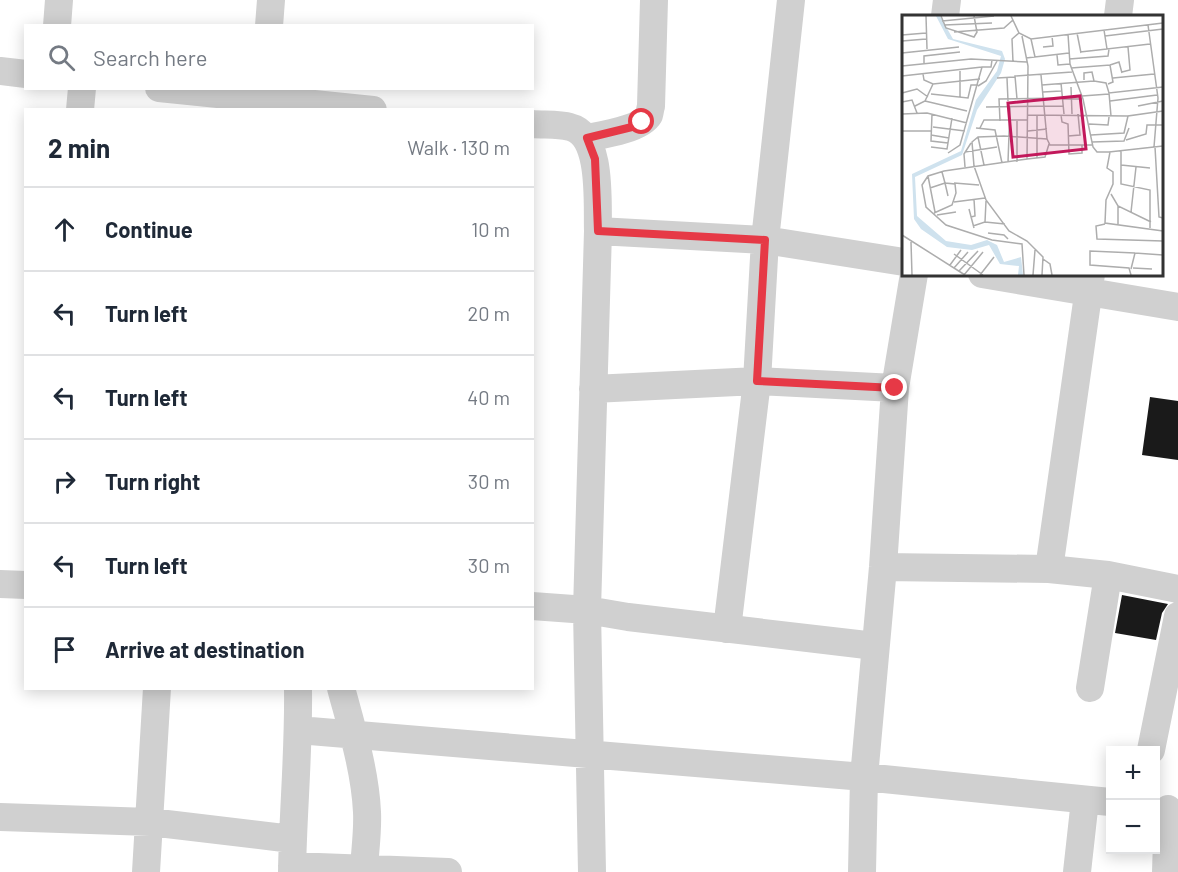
<!DOCTYPE html>
<html lang="en">
<head>
<meta charset="utf-8">
<style>
  :root { --surface:#fff; --page:#f2f2f3; --text:#1f2937; --muted:#747a83; --line:#e0e1e3 }
  body { margin:0; font-family:Barlow,sans-serif; background:var(--page); color:var(--text) }
  .controls { position:absolute; right:18px; bottom:18px; display:grid; overflow:hidden; border-radius:0px; box-shadow:0 3px 15px #0003 }
  .controls button { width:54px; height:54px; display:grid; place-items:center; padding:0; border:0; border-bottom:2px solid var(--line); background:var(--surface); color:var(--text); font:30px sans-serif }
  .stop { position:absolute; width:18px; height:18px; margin:-14px; border:4px solid #e63946; border-radius:50%; background:#fff }
  .stop.end { background:#e63946; border-color:#fff; box-shadow:0 2px 6px #0008 }
  .list { margin:0; padding:0; list-style:none }
  h2 { display:flex; justify-content:space-between; align-items:center; height:78px; margin:0; padding:0 24px; font-size:26px }
  h2 small { font-size:20px; font-weight:400; color:var(--muted) }
  .list li { display:grid; grid-template-columns:39px 1fr auto; gap:18px; align-items:center; box-sizing:border-box; height:84px; padding:0 24px; border-top:2px solid var(--line) }
  .list b { display:block; font-size:22px; white-space:nowrap }
  .list em { font-size:20px; font-style:normal; color:var(--muted) }
  .icon { flex:none; width:33px; height:33px; fill:none; stroke:currentColor; stroke-width:2; stroke-linecap:round; stroke-linejoin:round }
  .map { position:relative; flex:none; width:1178px; height:872px; overflow:hidden }
  .search { position:absolute; background:var(--surface); box-shadow:0 3px 15px #0003; left:24px; top:24px; width:510px; height:66px; display:flex; align-items:center; gap:15px; box-sizing:border-box; padding:0 21px; border-radius:0px; color:var(--muted); font-size:22px }
  .panel { position:absolute; background:var(--surface); box-shadow:0 3px 15px #0003; left:24px; top:108px; width:510px; height:582px; border-radius:0px }
  .map>svg:first-child { display:block }
  .building { fill:#1a1a1a }
  .lines { fill:none; stroke-linecap:round; stroke-linejoin:round }
  .street { stroke:#d0d0d0; stroke-width:28 }
  .route { stroke:#e63946; stroke-width:8 }
  .inset-road { fill:none; stroke:#adadad; stroke-width:1.5 }
  .view { fill:#c2185b; fill-opacity:0.15; stroke:#c2185b; stroke-width:3 }
  .inset-edge { fill:none; stroke:#333; stroke-width:3 }
</style>
</head>
<body>
<div class="map">
<svg width="1178" height="872" viewBox="0 0 1178 872">
  <rect width="100%" height="100%" fill="#fff"/>
  <!-- building -->
  <path class="building" d="M1150,397l28,4v59l-36,-5z
    M1122,595l46,9 -6,9 -6,27 -41,-7z"/>
  <g class="lines">
    <!-- street -->
    <path class="street" d="M945,16l2,-16
      M1118,16l2,-16
      M57,26l2,-26
      M269,26l2,-26
      M0,71l26,3
      M159,88l214,22
      M80,110l2,-22
      M532,124c13,1 27,0 38,3 33,8 27,77 28,104l167,9 139,22
      M587,138c15,-3 54,-9 62,-23 1,-3 1,-6 2,-9l3,-106
      M982,274l196,33
      M593,389l164,-8 138,7
      M883,567l166,2 59,6 70,14
      M1049,569l42,-295
      M0,584l26,1
      M532,606l55,4 41,7 247,29
      M727,629l30,-248 8,-141 26,-240
      M341,688c11,41 24,82 26,124 1,19 -2,38 -3,57
      M1090,688l18,-113
      M298,730l566,47 246,25
      M1151,750l27,-134
      M0,817l150,5 142,17
      M292,866l156,6
      M146,872l11,-184
      M292,872c1,-61 7,-122 6,-184
      M592,872l-5,-262 11,-379
      M862,872l2,-95 19,-210 12,-179 19,-114
      M1077,872l8,-72
      M1166,872l2,-63"/>
  </g>
  <g class="lines">
    <!-- route -->
    <path class="route" d="M642,122l-10,5 -45,11 8,21 3,72 167,9 -8,141 138,7"/>
  </g>
  <!-- overview -->
  <g transform="translate(902 15)">
    <rect width="261" height="261" fill="#fff"/>
    <path d="M34,1h4l13,23 49,12 3,8 -4,14 -24,37 -15,45 -47,22 2,39 29,25 25,4 16,-5 10,5 7,17 17,-5 2,18h-5l1,-9 -19,-2 -11,-19 -17,5 -25,-3 -26,-18 -7,-10 -2,-45 49,-23 15,-51 21,-29 4,-15 -53,-17z" fill="#cfe2ee"/>
    <path class="inset-road" d="M24,1l1,33M39,1l5,12 28,9 3,-5 -3,-16M109,1l8,17 12,6 132,-16M40,6l52,-5M42,10l48,-2M246,10l10,73 -4,49M202,15l3,19 43,-5M52,17l50,-4 9,-8M175,18l4,20M166,19l2,30 13,35 10,48 4,5h13l-3,16 6,4v12l-7,16 -1,23 58,8M0,20l24,-2M120,21l6,30 -1,93 -83,12 -16,5 -6,9 4,22 20,18 46,15 30,4 2,31M203,21l58,-7M129,24l4,18M0,26l24,-2M141,32l10,-1 -1,-10M178,37l27,-3M0,38l57,-6M155,40l1,10 12,-1M124,43l43,-5M167,44l39,-3 1,-7M111,47l-1,-23 7,-6M22,48v-7l36,-4M208,50l9,-3 3,11M0,51l69,-7 56,3M169,53l39,-3 3,17 -5,2M58,54v28M220,57l8,-2 -2,-23M21,59l1,6 9,4 47,-5M139,60l6,64M0,61l80,-9M95,63l18,-1M105,63l1,23M211,63l41,-4M182,65v-7l8,-1 2,9M159,68l3,31M140,70l52,-4 12,2 3,10 54,-6M76,71l8,-5 11,-20M169,72l1,27M141,77l18,-1M0,78l15,-4 11,8M207,78l2,23M29,79l37,4 3,-13h7M180,81l27,-2M115,84l-2,-23 57,-4M160,84h20M23,86l42,10M208,86l47,-6M0,87l10,-2 5,13M13,91l10,-5 8,-17M236,91l25,-5M84,92l77,-1M0,99l25,-1 40,10M30,99l-1,27 17,2M126,100l100,1M135,100v44M159,100l1,7 6,2 1,30 13,-1v-8M98,106l-1,-22 63,-1M187,109l19,1 1,-8M31,112l32,4M74,113l19,2 7,33M78,113l4,-8h44M0,116h29M126,116l19,-2M29,120l18,3M189,120l33,-2 4,-17 35,-5M166,121l12,-1 -2,-21M76,122l6,28M224,125l20,-6 1,-9h16M190,127l32,-1 5,-13M29,132l16,2 5,-31M253,132l4,70 4,1M219,136v33l29,6v38M63,137l32,-5M207,137l54,-6M46,138l12,-8 22,-78h9l1,-7M125,144l18,-2 4,-13M106,147l2,-55M115,147v-41M219,150l29,3M63,152l-1,-13 7,-11M26,161l7,36M52,168l25,2M28,173l15,-5 3,13M209,179l7,12 33,16M52,187l31,-4M67,194l5,19M229,197l5,-45M32,198l18,-8 4,-12 -1,-9 -10,-1 -3,-11M35,200l19,-3M69,202l4,-1 -1,-17M83,207l20,2M203,209l-9,2 1,13 66,2M216,209v-18M71,211l12,-4 1,-21M86,218l16,2 4,4M0,220l63,40M9,227l1,33M52,239l29,21M141,244l7,5 2,11M48,250l11,-15M52,253l14,-16M231,253l19,1M229,254l4,-16 28,2M57,256l19,-20M62,260l19,-23M78,260l14,-18M131,260l2,-25M140,260l1,-18 -16,-16 -18,-10 -23,-31 -12,-34 -2,-24 6,-5 26,-1 43,3 3,6h43M229,260l-2,-7 -39,-3v-14l45,2"/>
    <path class="view" d="M178,81l6,53 -73,8 -5,-54z"/>
    <rect width="261" height="261" class="inset-edge"/>
  </g>
</svg>
<div class="controls">
<button>+</button>
<button>−</button>
</div>
<div class="stop" style="left:642px;top:122px"></div>
<div class="stop end" style="left:895px;top:388px"></div>
<div class="search"><svg class="icon" aria-label="search" viewBox="0 0 24 24"><circle cx="10" cy="10" r="6"/><path d="M15 15l6 6"/></svg>Search here</div>
<section class="panel">
<h2>2 min<small>Walk · 130 m</small></h2>
<ul class="list">
<li><svg class="icon" aria-label="ahead" viewBox="0 0 24 24"><path d="M12 20V5M6 11l6-6 6 6"/></svg><div><b>Continue</b></div><em>10 m</em></li>
<li><svg class="icon" aria-label="left" viewBox="0 0 24 24"><path d="M17 20v-9H6M10 6l-5 5 5 5"/></svg><div><b>Turn left</b></div><em>20 m</em></li>
<li><svg class="icon" aria-label="left" viewBox="0 0 24 24"><path d="M17 20v-9H6M10 6l-5 5 5 5"/></svg><div><b>Turn left</b></div><em>40 m</em></li>
<li><svg class="icon" aria-label="right" viewBox="0 0 24 24"><path d="M7 20v-9h11M14 6l5 5-5 5"/></svg><div><b>Turn right</b></div><em>30 m</em></li>
<li><svg class="icon" aria-label="left" viewBox="0 0 24 24"><path d="M17 20v-9H6M10 6l-5 5 5 5"/></svg><div><b>Turn left</b></div><em>30 m</em></li>
<li><svg class="icon" aria-label="arrive" viewBox="0 0 24 24"><path d="M6 21V4h12l-3 4 3 4H6"/></svg><div><b>Arrive at destination</b></div></li>
</ul>
</section>
</div>
</body>
</html>
